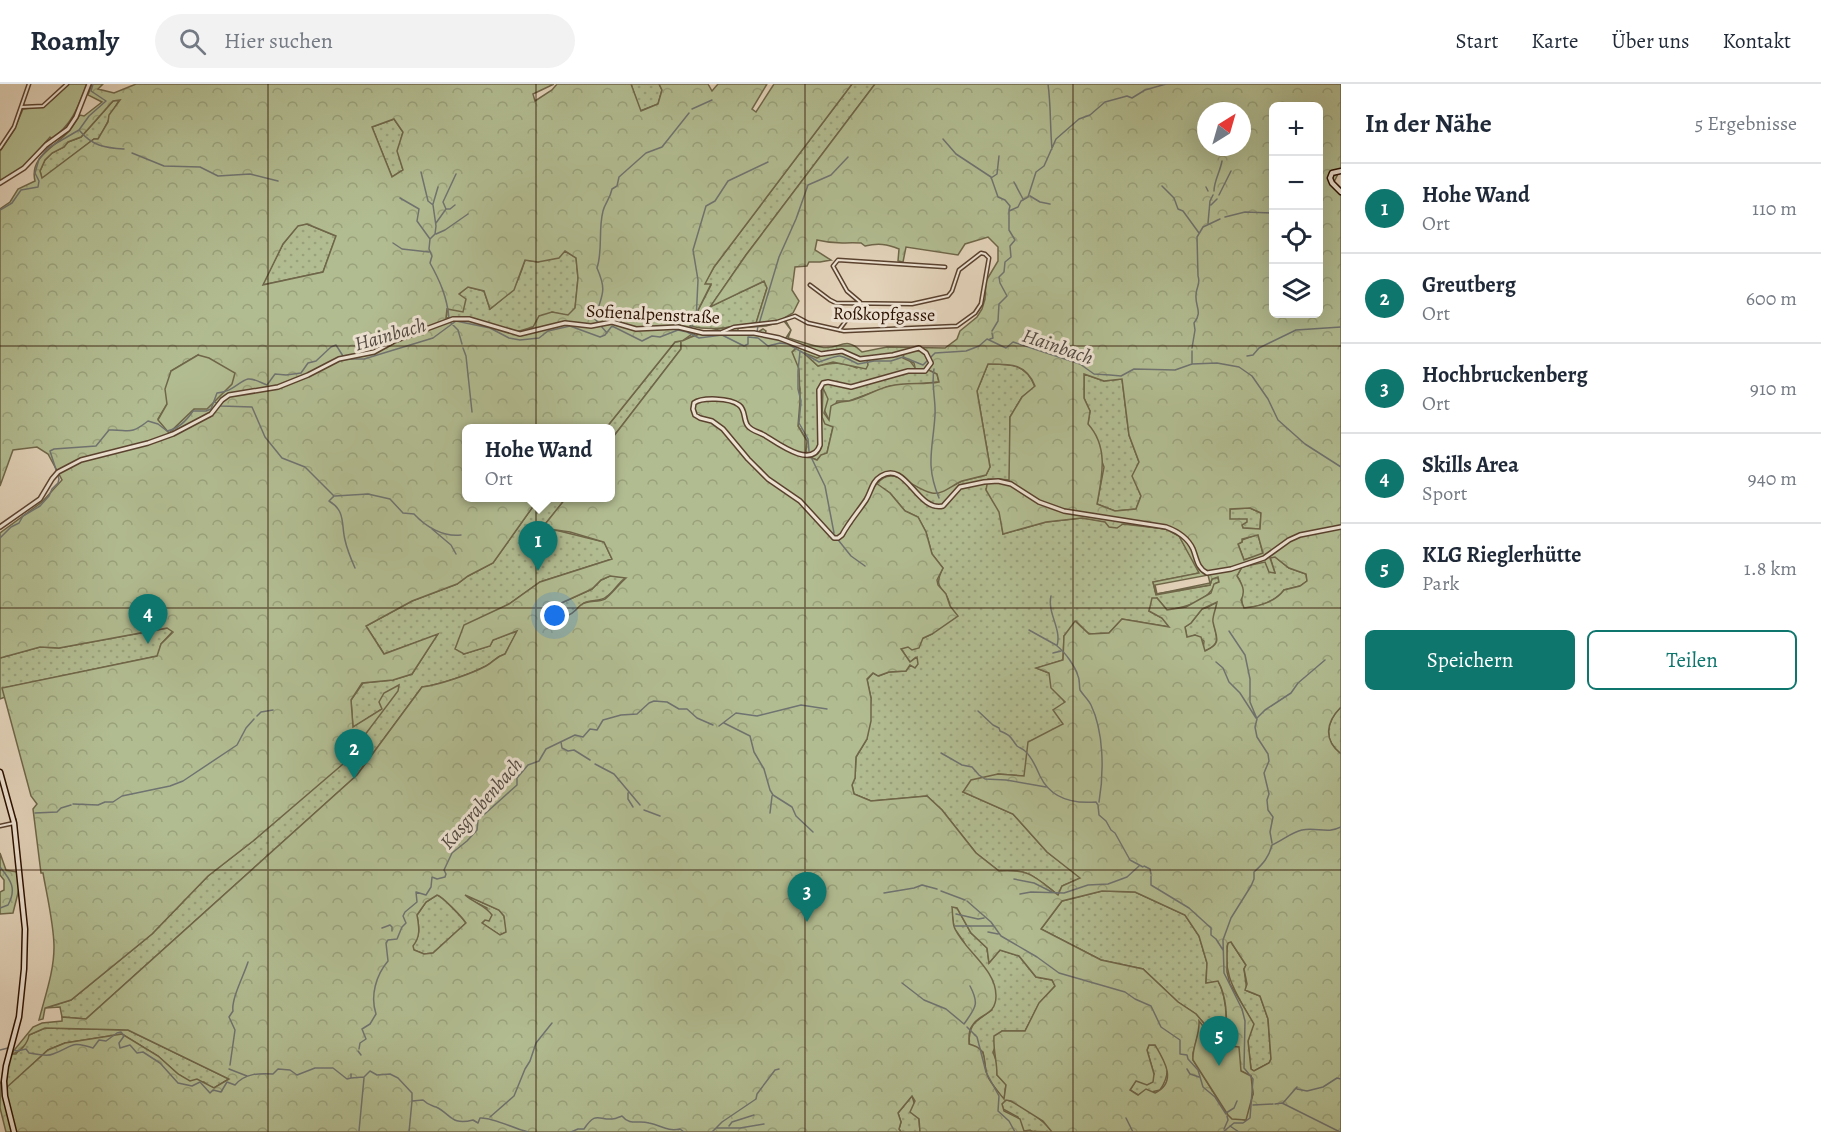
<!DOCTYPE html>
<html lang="de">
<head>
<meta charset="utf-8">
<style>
  :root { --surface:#fff; --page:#f2f2f3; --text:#1f2937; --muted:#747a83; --line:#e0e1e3; --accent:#0f766e }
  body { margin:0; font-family:Alegreya,serif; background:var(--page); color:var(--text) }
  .controls { position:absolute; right:18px; top:18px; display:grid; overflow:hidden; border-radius:9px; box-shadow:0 6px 24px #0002 }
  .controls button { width:54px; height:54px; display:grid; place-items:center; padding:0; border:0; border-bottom:2px solid var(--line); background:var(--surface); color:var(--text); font:30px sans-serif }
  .compass { position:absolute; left:1197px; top:18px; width:54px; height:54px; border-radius:50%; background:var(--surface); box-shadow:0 6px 24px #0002; rotate:37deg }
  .you { position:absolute; left:555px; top:532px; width:21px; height:21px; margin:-15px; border:4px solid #fff; border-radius:50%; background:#1a73e8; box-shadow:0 0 0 9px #1a73e833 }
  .badge { display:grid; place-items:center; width:39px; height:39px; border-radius:50%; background:var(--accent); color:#fff; font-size:20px; font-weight:700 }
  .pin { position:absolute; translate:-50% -50px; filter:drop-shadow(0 2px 3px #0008) }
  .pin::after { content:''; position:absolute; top:32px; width:21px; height:18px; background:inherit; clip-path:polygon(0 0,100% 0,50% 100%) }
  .popup { position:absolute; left:462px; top:340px; width:153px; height:78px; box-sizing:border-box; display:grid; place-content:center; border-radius:9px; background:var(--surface); filter:drop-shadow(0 2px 4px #0005); font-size:20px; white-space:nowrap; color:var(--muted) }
  .popup b { font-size:22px; color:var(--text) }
  .popup::after { content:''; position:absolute; left:50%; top:100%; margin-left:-12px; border:12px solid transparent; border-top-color:var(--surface) }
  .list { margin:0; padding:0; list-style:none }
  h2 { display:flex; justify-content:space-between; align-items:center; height:78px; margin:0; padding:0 24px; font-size:26px }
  h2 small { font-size:20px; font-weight:400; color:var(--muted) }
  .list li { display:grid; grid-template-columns:39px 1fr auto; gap:18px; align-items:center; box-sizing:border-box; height:90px; padding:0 24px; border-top:2px solid var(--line) }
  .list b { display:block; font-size:22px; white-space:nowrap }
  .list p { margin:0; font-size:20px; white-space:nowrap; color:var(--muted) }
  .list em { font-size:20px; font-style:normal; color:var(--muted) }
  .actions { display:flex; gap:12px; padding:18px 24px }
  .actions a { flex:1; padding:14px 0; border:2px solid var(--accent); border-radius:9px; text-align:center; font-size:21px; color:var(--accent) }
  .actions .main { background:var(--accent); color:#fff }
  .icon { flex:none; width:33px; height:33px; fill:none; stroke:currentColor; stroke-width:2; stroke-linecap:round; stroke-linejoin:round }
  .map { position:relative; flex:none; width:1341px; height:1048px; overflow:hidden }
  header { display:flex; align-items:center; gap:36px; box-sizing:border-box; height:84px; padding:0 30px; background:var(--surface); border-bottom:2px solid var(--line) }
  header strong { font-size:28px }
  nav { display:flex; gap:33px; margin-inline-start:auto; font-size:21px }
  .search { width:420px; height:54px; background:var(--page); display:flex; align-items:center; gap:15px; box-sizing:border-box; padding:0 21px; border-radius:33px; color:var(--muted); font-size:22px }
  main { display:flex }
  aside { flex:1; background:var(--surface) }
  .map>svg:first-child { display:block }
  .grass { fill:url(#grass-dots); stroke:#6f6649; stroke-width:1.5 }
  .forest { fill:url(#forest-crowns); stroke:#6f6649; stroke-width:1.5; fill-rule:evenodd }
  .garden { fill:#b2bc91; stroke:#6f6649; stroke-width:1.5 }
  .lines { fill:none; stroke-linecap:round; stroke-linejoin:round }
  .stream { stroke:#6f7371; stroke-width:1.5 }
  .minor-casing { stroke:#5a422f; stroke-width:5 }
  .tertiary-casing { stroke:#5a422f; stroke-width:6 }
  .secondary-casing { stroke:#2c1101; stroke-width:7 }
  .minor { stroke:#ede2d2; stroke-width:2 }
  .tertiary { stroke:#ede2d2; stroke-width:3 }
  .secondary { stroke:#ede2d2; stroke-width:4 }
  .grid { fill:none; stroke:#2c1101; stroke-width:1.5; stroke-opacity:0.55 }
  .labels { text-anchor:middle; stroke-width:6; stroke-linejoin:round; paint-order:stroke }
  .street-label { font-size:18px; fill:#2c1101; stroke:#ede2d2 }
  .water-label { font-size:20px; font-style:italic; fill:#534a42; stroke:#ede2d2 }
</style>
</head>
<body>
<header>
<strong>Roamly</strong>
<div class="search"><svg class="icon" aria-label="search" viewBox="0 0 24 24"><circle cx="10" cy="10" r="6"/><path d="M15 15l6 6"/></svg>Hier suchen</div>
<nav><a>Start</a><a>Karte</a><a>Über uns</a><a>Kontakt</a></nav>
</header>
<main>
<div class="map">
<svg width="1341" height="1048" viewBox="0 0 1341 1048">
  <defs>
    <pattern id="grass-dots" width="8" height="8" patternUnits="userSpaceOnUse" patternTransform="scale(1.5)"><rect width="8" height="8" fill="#b2bc91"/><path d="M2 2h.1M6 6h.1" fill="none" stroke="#99a17b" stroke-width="1.8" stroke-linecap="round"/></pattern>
    <pattern id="forest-crowns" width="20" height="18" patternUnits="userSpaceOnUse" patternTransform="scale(1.5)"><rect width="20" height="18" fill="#b2bc91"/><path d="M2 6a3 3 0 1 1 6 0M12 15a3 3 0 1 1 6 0" fill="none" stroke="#99a17b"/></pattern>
  </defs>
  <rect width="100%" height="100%" fill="#e3d3ba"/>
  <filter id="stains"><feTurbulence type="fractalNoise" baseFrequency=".00333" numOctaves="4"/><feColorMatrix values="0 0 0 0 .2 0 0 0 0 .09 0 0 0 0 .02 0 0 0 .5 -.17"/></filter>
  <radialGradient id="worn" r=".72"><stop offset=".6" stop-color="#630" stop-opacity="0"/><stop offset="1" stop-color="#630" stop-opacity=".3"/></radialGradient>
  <!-- grass -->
  <path class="grass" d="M631,0h28l3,6 -4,14 -18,7z
    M852,0h23l-129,171 -35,51 54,-25 2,7 -11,36c-24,2 -42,8 -66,2l21,-41 -7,-1 10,-17z
    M120,15c-9,14 -13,27 -22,40h-4l-52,40 -2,-8 5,-11 7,-7 12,-6 4,-5 13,-5 32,-36z
    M394,35l9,13 -5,19 5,19 -11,7 -20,-50z
    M307,140l29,12 -13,36 -61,13 21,-41 15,-19z
    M564,167l12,6 2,21 -3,31 -7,7 -16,-4 -19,15 -13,5 -74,-14c1,-14 11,-23 22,-31l16,4 6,18c24,-19 26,-20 35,-49l13,2z
    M691,249l4,2 -14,7v7l-71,92v-13h-4l69,-86 6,-1z
    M797,263l25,9 -5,3 -12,-5 13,12c15,-4 24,-4 39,2l9,-8 38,-7 12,16 7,4 6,-3 8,4 2,8 -49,4 -41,15h-12l-8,19 -7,-15v12l11,10 -6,26 -10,7 -8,-3 -4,-6 2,-10 -9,-15 2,-37 -8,-37z
    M988,280c22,0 38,-1 47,23l-13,10 -12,20v63l-11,-1 -13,10 14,23 3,22 43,-12 36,-4 84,11 13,7 21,37 -47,9 3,12 54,-9 2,-6 6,-2 1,5 -3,1c-9,19 -29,24 -49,27l-10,-12 -8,13 13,7 8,9 -48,-8 -13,14 -20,1 -13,-13 -12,15 -1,24 -26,8 12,5 16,30 -2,21 -39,52 -26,-2 -35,18 50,22 34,38 34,26 -19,8 -4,9c-24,-19 -28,-26 -59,-24l-23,-18 -34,-43 -15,-14 -56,5 -17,-7 -2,-9 3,-7 1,-21 11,-18 4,-41 -4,-18 6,-7 6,3 10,-4 17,-1 10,-14 -6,5 -9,-13 31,-15 18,-28c-3,-21 -19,-14 -7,-38l-11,-14 -6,-22 -8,-15 -13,-6 -15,-18 -14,-9 11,-9 8,1 43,17 24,-12 24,-6 4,-8 -13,-76z
    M1084,290l20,7 18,-2 7,56 10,27 -6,14 8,20 -5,13 -21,2 -18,-7 7,-37 -16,-43 2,-13 -6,-13z
    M539,414h27l-23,29 61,15 8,17 -72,23 -31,22 -18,10 -27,40 26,-8 3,-6 25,-10 -13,24c-10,3 -11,8 -19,12 -15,8 -47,19 -64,21l-65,88 -271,244 -24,-2 -2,-10 -15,1 26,-8 81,-66 56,-58 45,-35 34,-30 95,-102 -29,19 -2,-28 12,-17 30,-3 19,-6 25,-39 -53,19 -18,-28 46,-25 45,-17 11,-8 25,-13z
    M1250,424l11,5 -1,16 -17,-1 -1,-3 -13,-6 1,-10z
    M1258,450l5,20 -19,6 -6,-16 4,-2v-2z
    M1270,473h5l14,11 17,6 1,7 -7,5 -16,4c-9,12 -26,17 -41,18 -4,-14 3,-19 -6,-32l5,-9 23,-6 10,12z
    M610,492l16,1c-9,7 -12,15 -20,20 -6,5 -15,2 -22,6 -8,5 -8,10 -19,14l-6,-8v-5l33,-15 9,-9z
    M1217,518c-1,6 -3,14 -3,20 1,15 9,21 -9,29l-2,-1 1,-9 -9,-6 -8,3 -2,-11 6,-4 11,-14 6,-2z
    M168,544l5,3 -12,13 -3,12 -155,32 2,9 -5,2v-41l40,-11 19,1z
    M1341,623v47c-18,-14 -15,-32 0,-47z
    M1102,807l33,1 50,23 14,21 8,27 -1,19 12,-1c9,16 9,37 8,55l-13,-5 -6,-4 -11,-13 -18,-12 -35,-33 -42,-9 -60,-31 21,-28z
    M464,810l35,16 5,6 3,16 -7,3 -18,-12 3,-3 2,-12 -16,-8z
    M437,811c5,1 25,22 29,28l-33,30 -9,1 -10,-4 -2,-4c9,-10 7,-19 5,-31l9,-13z
    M951,822l6,2 14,25 16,15 2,15 11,-13 19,6 17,21 16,3 3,6 -16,18 -14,27h-23l-9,21 4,11v12l9,9 -2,16 -17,-23 -4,-25 -14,-8c0,-22 7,-22 23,-34l-28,-68 -10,-14z
    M1228,858h3l15,23 -2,4 3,22 13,5 8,23 3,40 -2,4 -15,8 -3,-2 -3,-28 5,-17c-14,-28 -32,-47 -25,-82z
    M45,944l83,2 101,49 -15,9 -6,-2 -4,-4h-14l-12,-8 -20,-18 -36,-22 -57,9 -17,7 -42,39 1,-19 4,-16h5l13,-19z
    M1149,961h7c10,19 17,25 4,45l-22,5 -8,-5 6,-10 18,-6 -7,-24z
    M912,1012l7,23 1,13h-19l-2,-3 2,-7 -3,-9z
    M1005,1016c11,0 41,22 47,32l-29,-1 -5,-14 -15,-8 -1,-5z"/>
  <!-- forest -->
  <path class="forest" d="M92,0h11l-5,5 16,4 22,-9h418l-21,10 2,7 17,-11 5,-6h74l10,27 17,-7 4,-14 -3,-6h49l4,7 6,-7h49l-15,25 4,3 18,-28h78l-138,183 -9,17h6l-21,42 2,8 -10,7c23,-11 50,-15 74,-18l11,-35 -3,-7 -54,26 36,-52 129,-171h466v89l-3,1 -4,8 7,7v518c-15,15 -18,33 0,47v378h-289l-9,-11 -32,-20 -5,-1 -4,4 2,7 16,8 4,12 6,-1 3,2h-113l-1,-13 -9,-7 5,-11 -3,-5 -14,17 3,9 -2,7 2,3h-895l-6,-24v-26l6,6 42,-38 17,-7 57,-9 36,22 20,18 12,7 7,-2 17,9 15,-9 -101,-49 -83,-2 -16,7c-1,8 -9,18 -18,19l22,-27 9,-4 20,-2v-4l24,2 271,-244 65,-88c17,-2 49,-13 64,-21 8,-4 9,-9 19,-12l12,-23 -24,9 -3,6 -26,8 -9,-5 9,-24 45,-21 31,-22 72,-23 -8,-17 -34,-10 -28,-4 24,-30h44v-57l71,-92v-8l-6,1 -69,86h-140v70h73l-46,65 -25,13 -11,8 -45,17 -46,25 18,28 54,-20 -26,40 -19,6 -31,3 -11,17 2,27 29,-18 -3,-7 5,-9 15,-8 -1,6 -55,73 -90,77 -45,35 -56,58 -81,66 -26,8 -2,11 -4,1c6,-24 15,-48 15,-73 0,-22 -7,-51 -11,-74h-2l-8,-64 4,-5 -6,-8 -29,-108 155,-32 4,-12 12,-12 -6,-4 -108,20 -19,-1 -40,11v-125l42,-31 20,-22 -14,-26 -11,-7 -24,3 -13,36v-277l10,-7 8,-13 17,-8c-6,-24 20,-34 34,-50 4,-5 7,-11 11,-16l4,1 18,-14 -14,-7zM120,16l-11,15 -1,7 -10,17h-4l-52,39 -2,-7 5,-11 7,-7 12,-6 4,-5 13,-5 32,-36zM1274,22h44v208h-44zM1206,27h36v36h-36zM394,35l9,13 -6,19 6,19 -11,7 -20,-50zM307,140l29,12 -13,36 -60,13 20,-41 15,-18zM988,153l10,10v14l-12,20 -1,18 -3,10 -5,8 -17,14 -3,8 -12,9 -58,-1 -25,5c-18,-18 -22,-1 -41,-5 -11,-2 -22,-6 -33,-9l3,-8 -7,-12 9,-5 6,-12 -7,-11 3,-23 12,-1 2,-4h11l11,-2 -16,-10 2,-10c20,5 25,2 44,3l4,3c13,-3 22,-2 34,3l-1,12 5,1 3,-15 52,8 7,-11zM565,167l11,7 2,20 -3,30 -7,7 -16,-3 -13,4 -6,11 -17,5 -41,-13 -14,-2 -15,1 1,-9 16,3 3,-13 -7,-5 9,-7 16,4 6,18 24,-19 11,-30 13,2 21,-4zM784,237l7,9 -5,8 -21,-4 1,-3 -3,-2 -5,3 -20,-1v-3l28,-2zM797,263l24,9 -4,2 -13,-5 14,13 15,-4 33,7 2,-4 -1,-5 37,-6 -1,4 11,5 2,9 13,-2 8,4 2,8c-16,3 -33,0 -49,4 -14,3 -27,12 -41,15 -7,1 -11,0 -18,5l-2,14 -5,-7 4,-14 -5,-11 -1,29 3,7 8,3 -6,26 -6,2 -4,5 -8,-3 -3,-6 1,-10 -9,-15 2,-25 -1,-32 -7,-17zM198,271l-4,54 -25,24 -11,-14 9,-15 4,-33zM988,280c22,0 38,-1 47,22l-13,11 -12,20 -1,63 -21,-1 -2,11 13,22 4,22 43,-12 36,-4 23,4 4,5 8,1 6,-4 43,5 13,7 20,37 -46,9 3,13 54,-10 2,-6 6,-2 1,5 -5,2 -3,9 -25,14 -19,3 -10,-12h-5l-3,13 13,7 7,9 -47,-8 -13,14 -20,1 -14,-13 -11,15 -1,24 -27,8 13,5 2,15 14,14 -12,8 10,14 -35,18 -4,34 -26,-2 -27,6 -8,12 50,22 34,38 33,26 -18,8 -4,9c-24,-19 -28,-26 -59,-24l-23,-18 -34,-43 -15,-14 -56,5 -17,-7 -2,-9 3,-7 1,-21 11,-18 4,-18v-23l-4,-19 6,-6 5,3 11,-4 17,-1 4,-6 5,3 3,-4 -1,-7 -7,5 -9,-13 7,-2 4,3 7,-2 4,-10 9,-4 26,-18 -8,-10 -4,-12 -8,-9 -1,-5 6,-12 -11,-14 -6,-22 -8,-15 -13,-6 -15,-18 -14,-10c19,-19 36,6 56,10 11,2 20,-8 30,-12 8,-2 16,-4 24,-6l4,-8 -13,-76zM1084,290l20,7 18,-2 7,56 10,27 -7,14 9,20 -5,13 -21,2 -18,-7c5,-27 12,-57 -9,-80l2,-13 -6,-13zM1250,424l11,5 -1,16 -17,-1 -1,-3 5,-3v-3h-17v-10zM1258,451l5,18 -19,7 -6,-16 4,-2v-3zM1275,473l14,11 17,6 1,7 -7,5 -16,4c-9,12 -26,17 -40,18l-3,-8c5,-9 1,-16 -4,-24l5,-9 23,-5 4,10 6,1 -5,-15zM1208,491l2,8 -53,11 -2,-9zM610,492l16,2c-6,5 -16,18 -21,21 -8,4 -17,0 -24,6 -7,6 -6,8 -16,12l-6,-8v-5l33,-15 9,-9zM1217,518c-1,7 -5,15 -4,20 3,15 10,21 -8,29l-4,-14 -6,-2 -8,2 -2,-10 6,-4 11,-14zM1102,807l33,1 50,23 14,21 8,27 -1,20 12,-2c9,16 9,36 8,54l-13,-4 -6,-4 -11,-13 -18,-12 -35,-33 -42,-9 -60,-31 21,-28zM437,811c5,1 25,22 29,28l-33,30 -9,1 -10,-4 -1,-4c8,-10 6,-19 4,-31l9,-13zM465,811l34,15 5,6 2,16 -6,3 -18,-12 3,-3 4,1 3,-6c-7,-10 -18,-12 -27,-20zM952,823l5,1 14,25 16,15 2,15 11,-13 19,6 17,21 16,3 3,6 -16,17 -14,28h-23l-8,5c-1,14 3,25 3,39l9,10 -2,14c-5,-6 -11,-13 -15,-20 -9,-16 3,-29 -20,-35 0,-6 -1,-13 3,-18 7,-13 24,-10 24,-30 0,-27 -30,-44 -41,-67 -3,-6 -2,-15 -3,-22zM1231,858l15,23 -2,4 3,15 -2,6 15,6 8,23 3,40 -2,4 -15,8 -3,-2 -3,-28 6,-17 -24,-40 -3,-12v-26l1,-3zM1199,947h8l21,7 1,8 12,25 10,5 2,18 -8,26 -17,-5 -35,-55v-7zM1149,961h6c9,15 23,37 0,48l-9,-4 -8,6 -8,-5 6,-9 11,4 6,-3 1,-8 -7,-24z
    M0,769l6,17 11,2 2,17 -6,24 -13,1v-22l4,-2v-10l-4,-5z"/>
  <!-- garden -->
  <path class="garden" d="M68,0h19c-9,23 -14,39 -35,55l-2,-2 -25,29 -25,15v-30l14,-21 9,-21c27,-3 26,-6 45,-25z
    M198,271l11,3 26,15 -3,11 -25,25h-13l-25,24 -11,-13 9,-16 -2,-15 6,-18z
    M1199,937l8,10 22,7v8l10,1 2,24 10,5 2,18 -7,26 -14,-1 -4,-4 -35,-55c-1,-13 7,-25 6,-39z"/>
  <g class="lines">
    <!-- stream -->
    <path class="stream" d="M1048,0c3,22 2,43 4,65
      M692,25l20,-9
      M80,47c12,15 26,17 44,18
      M943,55l13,15 35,23 7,20 7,3 5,6 -1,4
      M132,69l32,13 36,1 18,9 32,-2 28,7
      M421,88l7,29 5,4 3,21 -1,8 -5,5 -1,10 3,7 -2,7c10,18 17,34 19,55
      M991,94l6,-4 2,-18
      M1014,98l9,17
      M1162,102l12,12 4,11 5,2 16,22
      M1206,103l2,4
      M1214,107c0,-10 6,-19 8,-30
      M1219,111l12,-24
      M1030,112l10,6 10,2
      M400,114l19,11 -2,12 13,18
      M433,120l5,-17
      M1211,121l6,-6
      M446,125h4l5,-4
      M0,126l12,-7 9,-13 17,-3 1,-6 -4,-8 4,-14 9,-11 31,-18 10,-14 17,-15 -15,-10 2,-7
      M1225,133l20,-5 29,1
      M436,139l10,-14 -3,-7 13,-28
      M1208,139l2,-22 3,-6
      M436,150l9,-4 23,-16
      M393,159l9,6 27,3
      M450,238l8,8 4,14
      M759,240l20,-67 17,-38 12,-34 23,-10 17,-18
      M690,244l6,-7 2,-41 -5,-30 13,-44 9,-5 13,-20 40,-19
      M992,247l6,-10 1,-17 8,-8 -7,-13 -1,-6 5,-5 1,-10 6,-5 -1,-11 5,-6 -6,-10v-19l9,-4 3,-6 7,-4 8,-25 8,-6 12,-27 23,-20 11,-4 15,-13 22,-6 5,2 13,-8 21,-6
      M757,248l1,-6
      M607,249l-12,-14c6,-24 13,-26 2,-51 6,-18 1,-37 6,-57 2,-8 7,-12 9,-22l5,-3 2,-9 27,-24 16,-6 27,-34
      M990,255l3,-1 -1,-5
      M463,264l3,8 6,56
      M1192,264l3,-18 -1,-7c9,-11 1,-16 2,-28 0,-8 5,-11 2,-19l-1,-39 6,-10 17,-8
      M800,267l-2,20v18l3,12 -2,22 9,16 1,12
      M1247,272l6,-1 6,-7 37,-18 45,-3
      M347,275h17l69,-21 23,-17 34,7 19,10 11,2 19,-2 9,-7 22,-5 30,11 5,-2 7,-9 30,15 10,-5 8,1 18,-7 9,2 12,6 23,-3 22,11 4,-2v-7l10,1 10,8 12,-3 8,1 31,18c24,-8 17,-9 39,2l16,-3h17l12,-4 20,8 12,-12 31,-2 13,-5 8,-7 19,9 7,-6 67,22 14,10 16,1 11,1 13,-7 41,1 17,-6 25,-1 22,4 13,9 16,23 10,21 27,24 36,23
      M1192,279v-12
      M934,285c-3,16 2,31 1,46 -2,34 -10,49 4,83
      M215,318l6,4 31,1 13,30 17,21 23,9 29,29 -5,5c17,10 12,23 16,39 2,9 6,19 10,28
      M473,341l1,3
      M811,373l14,29 9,47
      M335,412l33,-2 22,5 13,14 11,1c12,13 29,23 47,21
      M432,445l19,16 5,9
      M0,454l11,-11 8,-4 4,-7 17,-10 9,-10 3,-7 6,-6 1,-4 -9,-28 4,-2 42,-3 13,-16c20,-1 20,6 39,-9l10,3 9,7c11,-2 20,-11 26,-20h13l5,-2 6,-16c16,-1 22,-12 31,-14 6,-1 13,4 19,6l8,-11 11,1 15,-2 7,-10 8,-2 15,-14 5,-2 7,11
      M839,457l12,15 14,10
      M1051,512c-4,17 11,33 6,50 8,6 18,20 21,30 2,4 1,9 2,14 3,5 8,9 11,15 13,27 13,68 8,97
      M1029,546l27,15
      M1229,547l16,24 5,24v23l7,17 -2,8 2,10 11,17 1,7 -5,12 5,21 -2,6 1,10 5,7 -3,15 2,11
      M1053,569l8,-2
      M1216,578l7,6 6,14 11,11 16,25
      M978,627l15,14 6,3 1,3c12,5 10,6 17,15 3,2 6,3 8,5 7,6 11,16 15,25 11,23 32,28 56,26l2,3 1,10 7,6 5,9 4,3 15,27 13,7
      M257,632l4,-4 12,-2
      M1257,634l8,-8 26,-17 7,-10 27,-23
      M724,639l26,13 4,16 10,17 6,21 3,5 19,12 4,9 17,16
      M719,642l17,-13 21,3 44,-11 26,4
      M561,658l1,6 6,3 6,-1 16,10
      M941,669l21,12 10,2 7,8 6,4 21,1 40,7
      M595,680l19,10 26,31
      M628,709v6l5,8
      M73,720l25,1 7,-3h8l9,-6 48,-10 13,-5 54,-36 9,-17 8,-9
      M644,726l16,6
      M35,729l22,-1 4,-4 10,-3
      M770,729l2,-17
      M16,735l1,13
      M1144,782l6,3 1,5
      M0,783c11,13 17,22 8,38l-8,3
      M1151,792v9l38,23 22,20v7l5,4 7,11
      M1014,795l20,4 18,9
      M941,807l24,9
      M884,809l30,-5 8,-3 15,4
      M1020,810l11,-2 33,1 24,-8 20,-1 19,-7 12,-11
      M967,817l24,21 10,14 36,21 22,16 66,19 10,7 16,7 10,21 19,13v14l7,1 1,4 10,11 5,17 12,10 11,17
      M956,830l22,5 6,-1
      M955,842h38
      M382,844l8,-3 2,2v4
      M988,848l10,2
      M902,899l22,17 22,9 18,15c11,-16 16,-19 6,-38
      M967,943l10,10 9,35 13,24 -1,15 11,10 6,11
      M1226,951v-7
      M359,965l1,-6 6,-4 -4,-10 8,-5 6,-10c-6,-18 0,-39 12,-53l-2,-18 2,-3 9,-1 5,-12 4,-4 -3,-7 2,-4 12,-10 -1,-10 10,3 5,-8 1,-10 5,2 8,-2 1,-3 -2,-4 8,-17 15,-12 10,-11 1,-10 39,-35v-7l11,-13 11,-4 7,-12 29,-14 8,2 7,-8 7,1 6,-10 18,-5 16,-1 12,-11 5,-2 13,1 12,7h8l10,9 16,7
      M0,966l8,-2
      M13,966l4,1 9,-2 3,4c7,1 18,4 24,1 20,-7 17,-14 40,-6l6,-8 7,1 11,-8 4,-1 3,4 -5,7 1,5 10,-3 7,8 6,-1 17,11 18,20 14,3 8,-4 10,11 3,-3 8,2 6,-10 8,3c10,-12 25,-12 38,-11l5,-5 12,1 7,5 18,-7h18l14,11 4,-1v-4
      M358,967l3,4
      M230,981l5,-35 -6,-13 4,-6c-2,-12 11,-36 15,-49
      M229,985l18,7
      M1187,985l3,5 9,3
      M351,994l13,-1 6,-6 7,4 13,-1 8,4 14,15v8l11,-1c5,5 7,5 13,7 15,7 15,19 37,13l5,3 2,-5c12,-1 35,11 48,14
      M1297,1005l10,2 16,-4 14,-9 4,1
      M1283,1019l14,-16
      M1275,1020l7,-1 58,29
      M1253,1021l20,-1
      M1226,1029l8,-5 3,-7
      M490,1033l24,-21 11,-27 5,-8 6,-18 16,-20
      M1126,1034l7,14
      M729,1042l3,-4 22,-7
      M1230,1042l9,6
      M717,1044h23l24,-4
      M1224,1045l4,-9 -1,-4
      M359,1047l5,-53
      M409,1048l3,-31
      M571,1048l7,-3h6c12,-18 14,-9 28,-10 4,0 7,-2 10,-3 8,10 16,4 27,7 12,2 18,9 31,6l4,3
      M712,1048l10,-10 34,-23 1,-5 18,-24 4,-1
      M1223,1048l11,-9h9l7,-5 3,-39 -9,-11 1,-47 -3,-12 -18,-36 -1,-33 8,-22 20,-32 3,-7v-7c9,-8 15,-15 18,-27 11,-5 20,-13 30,-15 14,-3 26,4 39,-3"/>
    <defs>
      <path id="minor" d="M22,23l21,-1 24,-22
        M0,64l14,-21 15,-43
        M860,218l-13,-11 -14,-25 5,-6 107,7
        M839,246l21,-28
        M722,248l12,-5 43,-5 18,-6 13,7 36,8 113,-5 18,-13 6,-9 8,-46 -4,-4 -4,-1 -22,17 -7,21 -4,5 -36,8 -76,-1 -6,-3 -20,-15
        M0,742l14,-3"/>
      <path id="tertiary" d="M0,99l24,-15 22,-23 22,-16 8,-12 13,-33
        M0,443l40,-28 12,-20 6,-7 23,-12 67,-17 25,-9 38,-20 11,-14 7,-5 49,-8 30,-12 31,-16 35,-7 20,-11 59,-22h16l51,15 45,-11 26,3 21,-4 24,7 42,-2 25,6h51l25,5 42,16 21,-3 18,8 33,-4 26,-7 7,5 5,10 -6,8h-17l-57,16 -23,-5 -5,1 -4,7 1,55c-8,25 -44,-3 -56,-10 -5,-3 -12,-4 -16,-9 -5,-6 -2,-16 -9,-21 -9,-7 -37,-8 -45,-2l-1,6 2,6 5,3 12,3 11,8 25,30 20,20 32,22 34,37h4l4,-3c7,-13 16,-23 24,-35 5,-8 6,-19 15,-24 25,-16 36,36 62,30l17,-19 24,-5 14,-1 13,3 28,18 25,9 102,16c11,4 22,11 27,22 4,10 4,19 14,24l24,-4 33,-11 25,-18 11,-5 41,-8"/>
      <path id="secondary" d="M1341,87l-9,2 -2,5 2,5 9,9
        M0,688l14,51 11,106 -1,40 -5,48 -13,49 -2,15 1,15 9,36"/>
    </defs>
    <!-- minor casing -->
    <use href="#minor" class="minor-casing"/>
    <!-- tertiary casing -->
    <use href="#tertiary" class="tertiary-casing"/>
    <!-- secondary casing -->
    <use href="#secondary" class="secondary-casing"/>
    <!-- minor -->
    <use href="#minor" class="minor"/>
    <!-- tertiary -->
    <use href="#tertiary" class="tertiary"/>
    <!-- secondary -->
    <use href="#secondary" class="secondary"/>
  </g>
  <!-- grid -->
  <path class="grid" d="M268,0v1048M536,0v1048M805,0v1048M1073,0v1048M0,262h1341M0,524h1341M0,786h1341"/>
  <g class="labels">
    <!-- street labels -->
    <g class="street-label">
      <text transform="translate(653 230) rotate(3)" y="6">Sofienalpenstraße</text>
      <text transform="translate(884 230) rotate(1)" y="6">Roßkopfgasse</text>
    </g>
    <!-- water labels -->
    <g class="water-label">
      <text transform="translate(390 250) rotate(-16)" y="7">Hainbach</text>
      <text transform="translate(1058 262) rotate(19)" y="7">Hainbach</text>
      <text transform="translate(481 719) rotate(-49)" y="7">Kasgrabenbach</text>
    </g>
  </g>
  <rect width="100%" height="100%" filter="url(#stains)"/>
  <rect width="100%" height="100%" fill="url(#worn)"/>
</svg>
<div class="controls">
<button>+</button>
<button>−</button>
<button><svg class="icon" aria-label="locate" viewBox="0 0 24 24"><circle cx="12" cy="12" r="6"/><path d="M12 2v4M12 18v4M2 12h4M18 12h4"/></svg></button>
<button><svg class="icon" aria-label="layers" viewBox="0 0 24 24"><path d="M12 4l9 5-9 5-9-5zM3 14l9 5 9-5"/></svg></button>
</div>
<svg class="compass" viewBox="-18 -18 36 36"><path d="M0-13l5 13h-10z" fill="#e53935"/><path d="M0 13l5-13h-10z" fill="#747a83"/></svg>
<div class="you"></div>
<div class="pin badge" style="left:538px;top:487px">1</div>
<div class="popup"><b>Hohe Wand</b>Ort</div>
<div class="pin badge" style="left:354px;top:695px">2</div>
<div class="pin badge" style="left:807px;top:838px">3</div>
<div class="pin badge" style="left:148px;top:560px">4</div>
<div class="pin badge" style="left:1219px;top:982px">5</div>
</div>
<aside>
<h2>In der Nähe<small>5 Ergebnisse</small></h2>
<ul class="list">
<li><span class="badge">1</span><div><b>Hohe Wand</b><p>Ort</p></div><em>110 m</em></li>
<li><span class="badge">2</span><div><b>Greutberg</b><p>Ort</p></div><em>600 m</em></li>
<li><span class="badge">3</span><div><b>Hochbruckenberg</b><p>Ort</p></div><em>910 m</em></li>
<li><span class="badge">4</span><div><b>Skills Area</b><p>Sport</p></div><em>940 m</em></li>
<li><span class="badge">5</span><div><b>KLG Rieglerhütte</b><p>Park</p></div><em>1.8 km</em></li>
</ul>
<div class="actions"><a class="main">Speichern</a><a>Teilen</a></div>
</aside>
</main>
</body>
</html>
